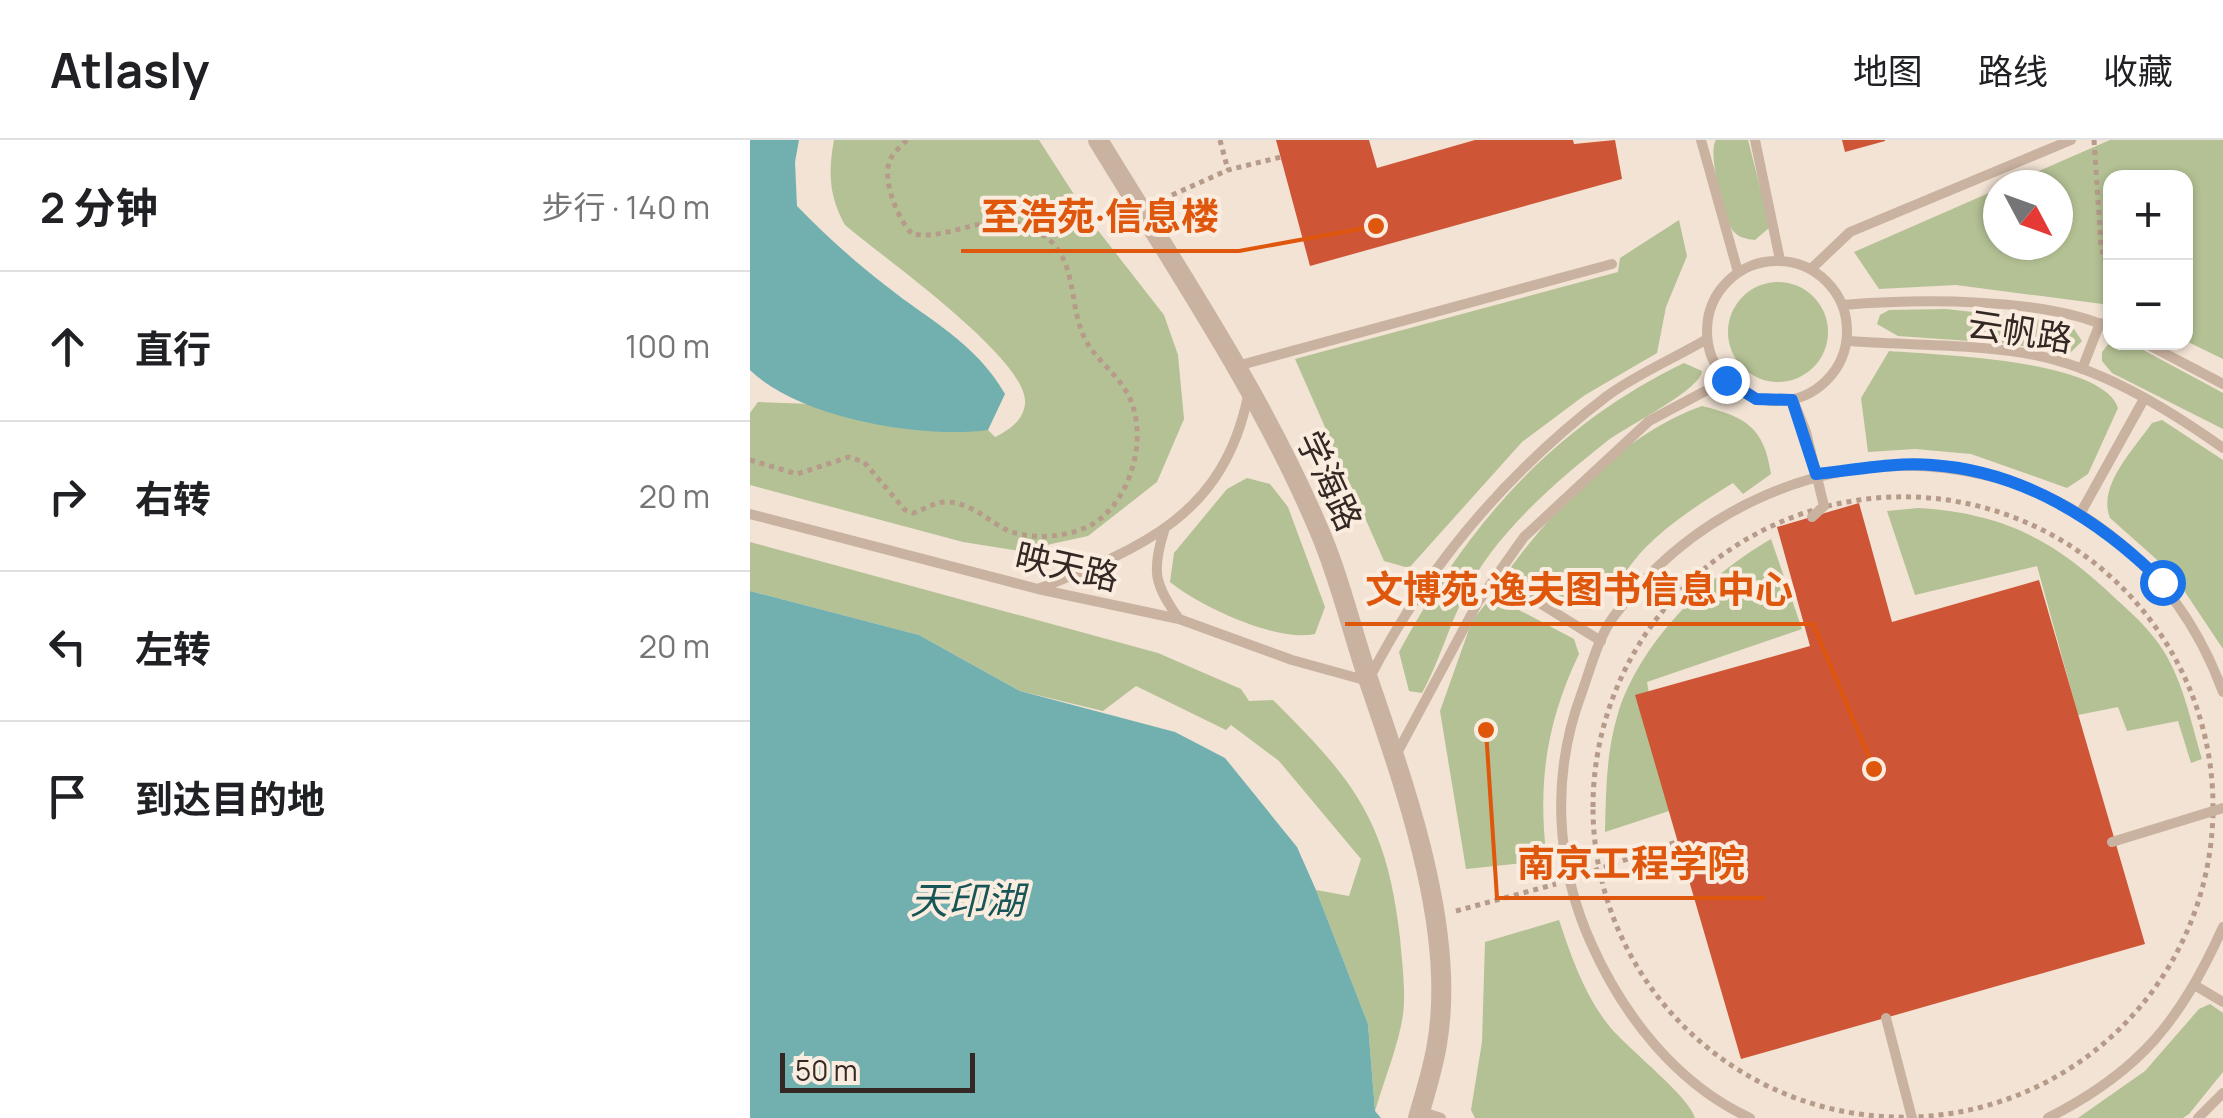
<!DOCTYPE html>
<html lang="zh">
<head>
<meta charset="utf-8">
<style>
  :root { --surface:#fff; --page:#f2f2f2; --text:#202124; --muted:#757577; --line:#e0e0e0 }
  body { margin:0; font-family:Manrope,"Noto Sans SC",sans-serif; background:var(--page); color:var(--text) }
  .controls { position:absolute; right:30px; top:30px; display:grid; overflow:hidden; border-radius:20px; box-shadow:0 2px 8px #0004 }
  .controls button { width:90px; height:90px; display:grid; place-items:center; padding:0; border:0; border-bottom:2px solid var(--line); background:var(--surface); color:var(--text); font:50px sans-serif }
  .compass { position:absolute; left:1233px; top:30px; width:90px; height:90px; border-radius:50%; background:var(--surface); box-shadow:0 2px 8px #0004; rotate:131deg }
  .scale { position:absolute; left:30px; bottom:25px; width:195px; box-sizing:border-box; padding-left:10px; border:5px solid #332824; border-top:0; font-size:28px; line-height:35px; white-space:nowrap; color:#332824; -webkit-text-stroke:8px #faede0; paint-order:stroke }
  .stop { position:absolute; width:30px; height:30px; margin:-22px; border:8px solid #1a73e8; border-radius:50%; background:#fff }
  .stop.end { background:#1a73e8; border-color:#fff; box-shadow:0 2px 10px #0008 }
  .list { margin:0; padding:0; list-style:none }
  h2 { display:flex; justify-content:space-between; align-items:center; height:130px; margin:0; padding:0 40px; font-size:42px }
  h2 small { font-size:32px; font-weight:400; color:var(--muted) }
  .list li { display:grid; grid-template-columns:65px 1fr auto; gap:30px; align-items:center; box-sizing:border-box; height:150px; padding:0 40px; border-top:2px solid var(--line) }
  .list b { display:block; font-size:38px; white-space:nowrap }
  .list em { font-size:32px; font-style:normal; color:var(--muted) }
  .icon { flex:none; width:55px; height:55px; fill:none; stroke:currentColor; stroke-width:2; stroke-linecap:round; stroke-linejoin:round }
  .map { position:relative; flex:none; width:1473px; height:978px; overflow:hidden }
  header { display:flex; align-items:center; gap:60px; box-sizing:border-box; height:140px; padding:0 50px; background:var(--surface); border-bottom:2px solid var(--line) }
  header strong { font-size:48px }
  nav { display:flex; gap:55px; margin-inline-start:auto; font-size:35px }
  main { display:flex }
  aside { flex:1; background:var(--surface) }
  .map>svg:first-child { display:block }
  .green { fill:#b4c194 }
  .water { fill:#72b0b0 }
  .building { fill:#ce5536 }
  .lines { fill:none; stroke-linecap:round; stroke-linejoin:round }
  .path { stroke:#b69b8a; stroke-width:5; stroke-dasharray:5 5; stroke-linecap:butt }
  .service { stroke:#cab2a0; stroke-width:10 }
  .minor { stroke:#cab2a0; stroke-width:20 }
  .route { stroke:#1a73e8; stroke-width:12 }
  .labels { text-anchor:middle; stroke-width:8; stroke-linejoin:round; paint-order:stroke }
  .street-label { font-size:35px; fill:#332824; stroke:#faede0 }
  .water-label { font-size:38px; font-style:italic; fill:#175557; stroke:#faede0 }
  .leader { fill:none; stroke:#df570d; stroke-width:4 }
  .callout-dot { fill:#df570d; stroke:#faede0; stroke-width:4 }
  .callout-label { font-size:38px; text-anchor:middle; font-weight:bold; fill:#df570d; stroke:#faede0; stroke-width:8; stroke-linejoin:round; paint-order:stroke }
</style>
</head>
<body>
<header>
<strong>Atlasly</strong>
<nav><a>地图</a><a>路线</a><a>收藏</a></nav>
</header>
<main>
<aside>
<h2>2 分钟<small>步行 · 140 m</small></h2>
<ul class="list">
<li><svg class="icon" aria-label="ahead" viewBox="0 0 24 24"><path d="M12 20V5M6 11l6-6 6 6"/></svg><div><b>直行</b></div><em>100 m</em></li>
<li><svg class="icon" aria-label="right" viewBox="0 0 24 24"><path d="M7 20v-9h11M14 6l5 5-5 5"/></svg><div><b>右转</b></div><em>20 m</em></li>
<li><svg class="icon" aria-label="left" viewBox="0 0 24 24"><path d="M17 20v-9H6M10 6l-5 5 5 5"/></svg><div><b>左转</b></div><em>20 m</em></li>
<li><svg class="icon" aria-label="arrive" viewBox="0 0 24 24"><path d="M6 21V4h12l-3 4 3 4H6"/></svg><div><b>到达目的地</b></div></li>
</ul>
</aside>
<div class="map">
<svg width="1473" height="978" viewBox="0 0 1473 978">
  <rect width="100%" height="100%" fill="#f2e3d4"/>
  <!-- green -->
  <path class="green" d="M84,0h205l54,84 71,91 14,40 6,64 -27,63 -69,54 -69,15 -56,-9 -213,-57v-72l8,-11 54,2 175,25 8,8c14,-7 28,-16 30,-33 5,-44 -144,-148 -180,-179 -16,-29 -17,-52 -11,-85z
    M966,0h32l22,87 -15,13c-8,-1 -16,-2 -22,-9 -9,-13 -26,-79 -17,-91z
    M1360,0h113v219l-37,-18v-163h-76v127l-154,-20 -77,4 -25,-37 144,-63v56h60v-60h-51z
    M929,80l8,36 -21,51 -9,46 -72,42 -63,47 -113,126 -25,-7 -89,-202 323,-87 2,-14z
    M978 192a50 50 0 1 1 100 0a50 50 0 1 1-100 0Z
    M1196,169l124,14 12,18 -14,14 -56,-11 -114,-8 -21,-12 3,-9 9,-5z
    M1360,202l26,4 87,47v36l-111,-56 -10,-12v-9z
    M1139,211c47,4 214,8 229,57l-30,66 -21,14 -96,-34 -56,-5 -47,3 -7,-54z
    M934,223l18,8c-2,20 -76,55 -96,71 -52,41 -111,92 -141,152 -16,32 -26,68 -43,99l-13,-2 -10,-39c69,-128 153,-225 285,-289z
    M952,266c45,11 62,22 69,68l-28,20 -10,-11c-31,19 -62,39 -88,65 -17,17 -37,55 -61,60 -24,5 -50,-21 -69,-34l-4,-7c47,-63 115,-134 191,-161z
    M1412,280l61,40v189l-50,-75 -63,-56c-13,-32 24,-69 42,-95z
    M497,338l23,6 18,23 37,100 -10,27c-39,8 -114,-27 -145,-52l4,-29 53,-64z
    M1168,368c85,5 137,32 198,91 17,15 35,32 47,51 21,33 28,73 39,109l-11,4 -13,-42 -51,10 -9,-24 -40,8 -41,-149 -122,29 -28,-84z
    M1021,399l31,90 -155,53 22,129 -64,21c1,-40 1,-77 12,-115 21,-73 91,-142 154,-178z
    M0,402l408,111 83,36 8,12 24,-1c81,80 114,121 127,238 2,24 6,53 3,77 -5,32 -19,65 -28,96l-7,-87 -52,-134 33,6 12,-37 -82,-98 -48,-36 -5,5 -90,-44 -33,25 -83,-20 -101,-56 -169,-44z
    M738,461l16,1 70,37 5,15c-32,67 -41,126 -33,199l-13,9 -67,7 -26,-158 32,-90z
    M809,780c12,36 26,77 51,107 18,22 80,70 85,91h-220l-4,-8 11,-68 3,-100z
    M1460,864l13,9v59l-34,42 -6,4h-105l67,-47 54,-62z"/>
  <!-- water -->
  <path class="water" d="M0,0h49l-4,22 2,44c28,29 57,55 88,79 45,36 90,57 120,109l-17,36c-66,9 -189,-12 -238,-60z
    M0,451l169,44 101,56 155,41 50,26 72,89 19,43 52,134 7,87 6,7h-631z"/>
  <!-- building -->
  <path class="building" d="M526,0h93l8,28 98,-28h98l1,4 41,-4 7,39 -312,87z
    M1092,0h43v1l-40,11z
    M1109,363l33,119 147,-42 106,364 -404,115 -106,-364 175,-49 -33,-119z"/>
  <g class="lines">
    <!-- path -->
    <path class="path" d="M470,0l8,30
      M1344,0l7,106 9,34 -5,26
      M422,55l56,-25 53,-13
      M0,320l47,14 52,-17 15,5 41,48 8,3c13,-4 22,-12 36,-11 22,2 36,16 54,26 24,13 64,10 88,-3 41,-23 60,-93 35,-134 -12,-20 -32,-33 -42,-54 -17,-38 -5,-82 -47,-106 -45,-26 -81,10 -125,3 -14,-15 -32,-56 -21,-76 3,-6 11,-13 16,-18
      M843 667a310 310 0 1 1 620 0a310 310 0 1 1-620 0Z
      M835,734l91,-32
      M706,771l100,-27"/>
    <!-- service -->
    <path class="service" d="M951,0l37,132
      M1005,0l25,120
      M957 191a70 70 0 1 1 140 0a70 70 0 1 1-140 0Z
      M1061,129l39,-37 221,-92
      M1093,165c72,-6 202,-8 267,23
      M1098,201c57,4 119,3 176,12 72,12 140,53 199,95
      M1393,202l80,42
      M487,226l375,-102
      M1332,229l18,-46
      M1043,260l13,32 18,74 -12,11
      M0,374l288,75 141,30 113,41 76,21c58,-114 137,-207 239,-285 30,-22 68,-38 100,-57
      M1330,374l64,-115
      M414,391c-13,41 -9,54 15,88
      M746,436l105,65
      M288,449c104,-41 185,-73 210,-193
      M645,617l83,-155 46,-65 125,-116 77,-41
      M1362,702l111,-34
      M1446,846l27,16
      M1136,878l26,100
      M670,971l21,7
      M1000,978c-74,-34 -127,-103 -159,-175 -36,-80 -40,-169 -9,-251 9,-25 16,-54 32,-76 169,-225 509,-195 609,76
      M1298,978c93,-47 132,-97 175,-191
      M1448,978l25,-25"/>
    <!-- minor -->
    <path class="minor" d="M348,0c77,127 163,253 221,390 23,53 35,111 55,166 35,103 82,238 63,348 -4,25 -12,50 -19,74"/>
  </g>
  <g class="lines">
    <!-- route -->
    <path class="route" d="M976,240l30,19 36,1 24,74c38,-4 78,-12 116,-9 90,6 168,55 230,117"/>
  </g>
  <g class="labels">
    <!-- street labels -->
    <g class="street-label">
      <text transform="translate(1270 192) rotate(9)" y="12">云帆路</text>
      <text transform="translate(579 341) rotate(65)" y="12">学海路</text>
      <text transform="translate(317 427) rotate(13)" y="12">映天路</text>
    </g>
    <!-- water labels -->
    <g class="water-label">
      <text x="217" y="774">天印湖</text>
    </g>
  </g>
  <!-- callouts -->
  <path class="leader" d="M626 86L489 111H211M1124 629L1063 484H595M736 590L747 758H1015"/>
  <g class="callout-dot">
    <circle cx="626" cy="86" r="10"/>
    <circle cx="1124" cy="629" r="10"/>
    <circle cx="736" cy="590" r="10"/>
  </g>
  <g class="callout-label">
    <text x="350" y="90">至浩苑·信息楼</text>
    <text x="829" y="463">文博苑·逸夫图书信息中心</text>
    <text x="881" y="737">南京工程学院</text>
  </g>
</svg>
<div class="controls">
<button>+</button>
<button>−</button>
</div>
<svg class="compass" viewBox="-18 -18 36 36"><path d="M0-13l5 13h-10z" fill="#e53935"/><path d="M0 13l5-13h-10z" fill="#757577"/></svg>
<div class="scale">50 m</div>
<div class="stop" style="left:1412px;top:442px"></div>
<div class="stop end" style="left:976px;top:240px"></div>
</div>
</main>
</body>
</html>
